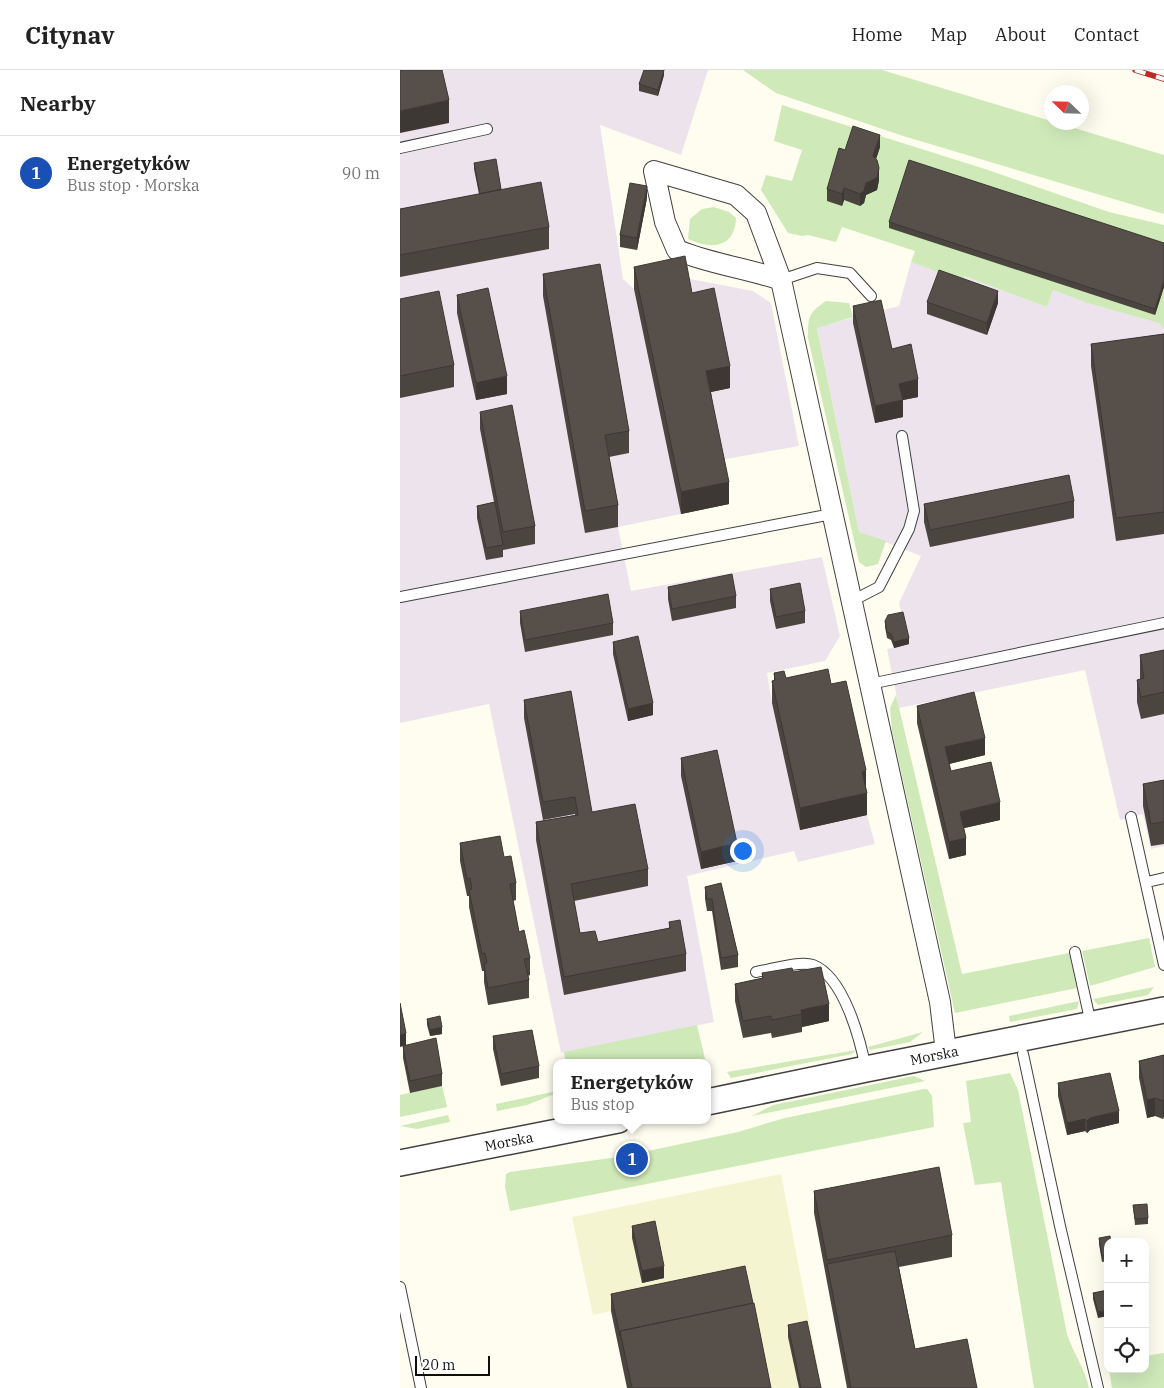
<!DOCTYPE html>
<html lang="en">
<head>
<meta charset="utf-8">
<style>
  :root { --surface:#fff; --page:#f6f6f6; --text:#222; --muted:#767676; --line:#e0e0e0; --accent:#d93025 }
  body { margin:0; font-family:"IBM Plex Serif",serif; background:var(--page); color:var(--text) }
  .controls { position:absolute; right:15px; bottom:15px; display:grid; overflow:hidden; border-radius:10px; box-shadow:0 5px 20px #0002 }
  .controls button { width:45px; height:45px; display:grid; place-items:center; padding:0; border:0; border-bottom:1px solid var(--line); background:var(--surface); color:var(--text); font:25px sans-serif }
  .compass { position:absolute; left:644px; top:15px; width:45px; height:45px; border-radius:50%; background:var(--surface); box-shadow:0 5px 20px #0002; rotate:293deg }
  .scale { position:absolute; left:15px; bottom:12px; width:75px; box-sizing:border-box; padding-left:5px; border:2px solid #0e0e0e; border-top:0; font-size:14px; line-height:18px; white-space:nowrap; color:#0e0e0e; -webkit-text-stroke:4px #fff; paint-order:stroke }
  .you { position:absolute; left:342px; top:780px; width:18px; height:18px; margin:-12px; border:4px solid #fff; border-radius:50%; background:#1a73e8; box-shadow:0 0 0 8px #1a73e833 }
  .badge { display:grid; place-items:center; width:32px; height:32px; border-radius:50%; background:var(--accent); color:#fff; font-size:16px; font-weight:700 }
  .pin { position:absolute; translate:-50% -50%; border:2px solid #fff; box-shadow:0 1px 5px #0006 }
  .popup { position:absolute; left:153px; top:989px; width:158px; height:65px; box-sizing:border-box; display:grid; place-content:center; border-radius:10px; background:var(--surface); filter:drop-shadow(0 1px 4px #0005); font-size:16px; white-space:nowrap; color:var(--muted) }
  .popup b { font-size:19px; color:var(--text) }
  .popup::after { content:''; position:absolute; left:50%; top:100%; margin-left:-10px; border:10px solid transparent; border-top-color:var(--surface) }
  .list { margin:0; padding:0; list-style:none }
  h2 { display:flex; justify-content:space-between; align-items:center; height:65px; margin:0; padding:0 20px; font-size:21px }
  h2 small { font-size:16px; font-weight:400; color:var(--muted) }
  .list li { display:grid; grid-template-columns:32px 1fr auto; gap:15px; align-items:center; box-sizing:border-box; height:75px; padding:0 20px; border-top:1px solid var(--line) }
  .list b { display:block; font-size:19px; white-space:nowrap }
  .list p { margin:0; font-size:16px; white-space:nowrap; color:var(--muted) }
  .list em { font-size:16px; font-style:normal; color:var(--muted) }
  .icon { flex:none; width:28px; height:28px; fill:none; stroke:currentColor; stroke-width:2; stroke-linecap:round; stroke-linejoin:round }
  .map { position:relative; flex:none; width:764px; height:1318px; overflow:hidden }
  header { display:flex; align-items:center; gap:30px; box-sizing:border-box; height:70px; padding:0 25px; background:var(--surface); border-bottom:1px solid var(--line) }
  header strong { font-size:24px }
  nav { display:flex; gap:28px; margin-inline-start:auto; font-size:18px }
  main { display:flex }
  aside { flex:1; background:var(--surface) }
  .map>svg:first-child { display:block }
  .industrial { fill:#ece3ed }
  .farmland { fill:#f4f4d0 }
  .green { fill:#cfe9b9 }
  .lines { fill:none; stroke-linecap:round; stroke-linejoin:round }
  .service-casing { stroke:#414141; stroke-width:12 }
  .minor-casing { stroke:#414141; stroke-width:22 }
  .tertiary-casing { stroke:#414141; stroke-width:28 }
  .service { stroke:#fff; stroke-width:10 }
  .minor { stroke:#fff; stroke-width:20 }
  .tertiary { stroke:#fff; stroke-width:25 }
  .rail-casing { stroke:#bd2a27; stroke-width:5.5 }
  .rail { stroke:#fff; stroke-width:4; stroke-dasharray:11; stroke-linecap:butt }
  .wall { fill:#4b4540 }
  .shaded-wall { fill:#3d3834 }
  .building { fill:#57504a; stroke:#3d3834 }
  .labels { text-anchor:middle; stroke-width:5; stroke-linejoin:round; paint-order:stroke }
  .street-label { font-size:14px; fill:#0e0e0e; stroke:#fff }
</style>
</head>
<body>
<header>
<strong>Citynav</strong>
<nav><a>Home</a><a>Map</a><a>About</a><a>Contact</a></nav>
</header>
<main>
<aside>
<h2>Nearby<small></small></h2>
<ul class="list">
<li><span class="badge" style="background:#1a4fb4">1</span><div><b>Energetyków</b><p>Bus stop · Morska</p></div><em>90 m</em></li>
</ul>
</aside>
<div class="map">
<svg width="764" height="1318" viewBox="0 0 764 1318">
  <rect width="100%" height="100%" fill="#fffdef"/>
  <!-- industrial -->
  <path class="industrial" d="M0,0h308l-27,85 -81,-30 23,154 11,10 51,-11 68,13 18,12 28,143 -79,14 9,44 -111,23 13,64 191,-34 18,79 -15,25 -58,12 5,30 28,127 67,-15 8,29 -77,18 -4,-11 -107,25 27,146 -153,31 -72,-349 -89,19z
    M511,192l50,18 2,-4 84,31 6,-17 34,13 73,20 4,6v517l-13,3 -8,-35 -23,6 -35,-150 -186,38 -12,-59 22,-5 -10,-41 22,-47 -62,-24 -42,-205 82,-21z"/>
  <!-- farmland -->
  <path class="farmland" d="M381,1104l41,214h-55l-22,-105 -152,32 -21,-98z"/>
  <!-- green -->
  <path class="green" d="M343,0h139l282,85v59l-264,-79 -124,-42z
    M382,35l206,65 121,42 55,13v104l-5,-6 -72,-20 -34,-13 -6,17 -83,-31 -2,5 -51,-19 4,-11 -73,-24 -6,15 -28,-7 -6,1 -14,-3 -27,-43 5,-15 26,6 10,-31 -28,-9z
    M314,137l15,5 7,6c-1,30 -25,32 -48,21l2,-20 12,-10z
    M426,231l23,2 4,14 -36,11 42,204 27,9 -8,23 -12,3 -7,-5 -51,-224c0,-21 0,-25 18,-37z
    M496,625l66,279 107,-21 8,35 -122,25 -63,-282 -2,-23z
    M749,868l6,29 -65,19 -8,-35z
    M754,917l-6,8 -50,10 -5,-6z
    M679,931l-2,8 -67,13 -1,-6z
    M297,955l9,38h-140l-2,-11z
    M523,962l-13,10 -40,8 -2,-3z
    M456,980l-4,4 -121,24 -4,-6z
    M610,1003l8,17 49,244c6,19 18,34 22,54h-55l-33,-206 -26,3 -12,-62 8,-1 -5,-41z
    M514,1006l11,5 -173,35 21,-11z
    M42,1016l5,21 -47,10v-22z
    M524,1019h3l5,7 2,31 -424,84 -5,-24 1,-13 4,-2 108,-15 3,11 24,-5 -2,-11 95,-20 47,-14z
    M157,1021v2l-30,12 -30,6 -1,-7z
    M48,1045l2,7 -33,7 -17,-3z
    M764,1283v35h-52l-3,-19h36v-13z"/>
  <g class="lines">
    <defs>
      <path id="service" d="M0,78l87,-19
        M381,210l36,-12 33,5 21,23
        M0,527l432,-83
        M452,531l27,-14 30,-58 5,-18 -12,-75
        M470,614l294,-61
        M731,747l33,148
        M747,812l17,-4
        M675,882l16,72
        M356,902c14,-2 44,-12 57,-7 31,12 47,74 53,104
        M623,984l37,172 38,162
        M0,1217l21,101"/>
      <path id="minor" d="M381,210c-34,-12 -71,-16 -104,-30l-12,-28 -11,-51 82,24 20,18 25,67 159,722 6,50"/>
      <g id="tertiary">
        <path id="s1" d="M307,1032l159,-33 298,-59"/>
        <path id="s2" d="M0,1093l218,-43"/>
      </g>
    </defs>
    <!-- service casing -->
    <use href="#service" class="service-casing"/>
    <!-- minor casing -->
    <use href="#minor" class="minor-casing"/>
    <!-- tertiary casing -->
    <use href="#tertiary" class="tertiary-casing"/>
    <!-- service -->
    <use href="#service" class="service"/>
    <!-- minor -->
    <use href="#minor" class="minor"/>
    <!-- tertiary -->
    <use href="#tertiary" class="tertiary"/>
    <defs>
      <path id="rail" d="M735,0l29,9"/>
    </defs>
    <!-- rail casing -->
    <use href="#rail" class="rail-casing"/>
    <!-- rail -->
    <use href="#rail" class="rail"/>
  </g>
  <!-- wall -->
  <path class="wall" d="M264,5l-6,21 -19,-5v-7z
    M480,77l-4,12 3,21 -2,10 -11,5 -2,8 -4,3 -16,-6 -2,6 -15,-5v-12l18,-39z
    M74,93l27,26 48,38v22l-149,28v-68l79,-15 -5,-25z
    M247,128l-10,52 -17,-3v-12z
    M489,152l275,21v44l-9,28 -266,-87z
    M234,197l58,26 38,95 -19,4 18,112 -48,10 -47,-225z
    M143,204l86,157v22l-20,4 9,48v22l-33,6 -42,-237z
    M57,225l50,99 -31,6 -19,-87z
    M0,229l54,66v22l-54,11z
    M527,232l71,1 -11,32 -60,-21z
    M453,236l39,43 26,48 -15,3v17l-28,6 -22,-100z
    M764,264v200l-48,7 -25,-175v-22z
    M80,342l55,114v18l-32,6v7l-17,3 -9,-42v-12l17,-4 -14,-73z
    M674,431v17l-144,29 -6,-25v-18z
    M268,517l68,9v12l-64,13 -4,-22z
    M370,519l35,22v12l-29,6 -6,-28z
    M120,541l93,12v12l-88,17 -5,-29z
    M485,551l24,23 -15,4 -3,-8 -4,-2 -2,-11z
    M213,572l40,73 -25,6 -15,-67z
    M764,580v64l-23,5 -4,-17v-22l3,-1v-24z
    M374,603l12,5 45,6 35,106 1,25 -67,15 -28,-127v-22h2z
    M124,630l68,112 56,57v17l-74,15 6,32 18,9 71,-14v-6l17,32v17l-122,24 -28,-155v-18l39,-7v-1l-32,6 -19,-102z
    M517,636l68,49 -36,9 2,7 49,49 -36,8 2,27 -17,4 -32,-136z
    M281,688l56,103 -36,8 -20,-93z
    M764,710v64l-13,2 -8,-40v-22z
    M60,773l44,14 12,26v17l-3,1 6,31 11,26v17l-2,1 1,4v18l-41,7 -4,-23v-11h-2l-13,-64v-11h-2l-7,-35z
    M321,813l17,72v12l-17,3 -9,-59h-5l-2,-12v-12z
    M393,902l36,49 -27,6v5l-30,6 -1,-5 -28,5 -8,-37v-17l27,-6v-5z
    M27,949l15,15 -12,2 -3,-11z
    M93,966l46,30v12l-38,8 -8,-37z
    M6,975l36,29v12l-32,7 -7,-35v-12z
    M764,985l-1,64 -8,-3 -8,2 -8,-40v-17z
    M658,1013l61,40 -29,7 -3,3 -2,-2 -18,4 -9,-39z
    M414,1121l138,44v22l-53,10 16,82 62,39h-130l-33,-175z
    M733,1135l15,13v6l-13,1z
    M232,1156l32,52 -22,5 -10,-45z
    M699,1168l9,4v19l-6,1 -3,-18z
    M708,1220l-10,28 -5,-19v-6z
    M211,1224l160,94h-144l-16,-77z
    M388,1255l33,63h-22l-11,-51z"/>
  <!-- shaded-wall -->
  <path class="shaded-wall" d="M264,0v5l-6,21v-6z
    M49,30v23l-49,10v-22z
    M480,65v12l-7,21v-12z
    M479,98v12l-2,10 -11,5 -2,8 -4,3v-12l6,-11z
    M247,116v12l-10,52v-12z
    M444,118v12l-2,6v-12z
    M764,211v6l-9,28v-6z
    M598,221v12l-11,32v-12z
    M330,296v22l-24,5v-22z
    M107,306v18l-31,6v-17z
    M518,309v18l-15,3v17l-28,6v-17l24,-22z
    M329,412v22l-48,10v-22z
    M509,568v6l-15,4v-6z
    M253,633v12l-25,6v-12z
    M585,668v17l-40,10v-18z
    M466,700v23l-4,-21z
    M467,723v22l-67,15v-22z
    M600,732v18l-40,9v-17z
    M566,768v17l-17,4v-17z
    M337,773v18l-36,8v-17z
    M429,934v17l-27,6 -1,-17z
    M42,957v7l-12,2v-6z
    M6,963v12l-6,2v-12z
    M755,1028v18l-8,2v-18z
    M764,1030v17l-1,2v-18z
    M719,1041v12l-29,7 -3,3v-12l3,-3z
    M685,1049v12l-18,4v-12z
    M264,1196v12l-22,5v-12z
    M708,1240v6l-10,2v-6z"/>
  <!-- building -->
  <path class="building" d="M0,0h42l7,30 -49,11z
    M244,0h20l-6,20 -19,-6z
    M453,56l27,9 -7,21 4,4 2,8 -2,10 -11,5 -2,8 -4,3 -16,-6 -2,6 -15,-5 12,-41 6,2z
    M96,89l5,30 -21,5 -6,-31z
    M509,90l255,83v38l-9,28 -266,-87z
    M141,112l8,45 -149,28v-46z
    M230,113l17,3 -10,52 -17,-3z
    M285,186l7,37 22,-5 16,78 -24,5 23,111 -48,10 -47,-225z
    M200,194l29,167 -24,4 13,70 -33,6 -42,-237z
    M539,200l59,21 -11,32 -60,-21z
    M88,218l19,88 -31,7 -19,-88z
    M39,221l15,74 -54,11v-77z
    M481,230l11,49 19,-5 7,35 -19,5 4,16 -28,6 -22,-100z
    M764,264v178l-48,6 -25,-174z
    M112,335l23,121 -32,6 -23,-120z
    M669,405l5,26 -144,29 -6,-26z
    M95,432l8,43 -17,3 -9,-42z
    M332,504l4,22 -64,13 -4,-22z
    M400,513l5,28 -29,6 -6,-28z
    M208,524l5,29 -88,17 -5,-29z
    M503,542l6,26 -15,4 -3,-8 -4,-2 -2,-11 3,-6z
    M238,566l15,67 -25,6 -15,-67z
    M764,580v42l-23,5 -4,-17 7,-2 -4,-23z
    M428,599l3,15 15,-3 20,89 -4,2 5,21 -67,15 -28,-127 3,-1 -1,-7 10,-2 2,7z
    M171,621l21,121 43,-8 13,65 -77,15 9,49 15,-2 3,11 72,-14 -1,-6 11,-2 6,34 -122,23 -28,-155 42,-7 -3,-18 -32,5 -19,-102z
    M574,622l11,46 -40,9 6,24 40,-9 9,40 -40,10 6,26 -17,4 -32,-136z
    M317,680l20,93 -36,9 -20,-94z
    M764,710v42l-13,2 -8,-40z
    M100,766l4,21 7,-1 5,27 -6,1 9,48 5,-2 6,28 -6,1 5,21 -41,8 -4,-24 3,-1 -2,-10 -3,1 -13,-64 3,-1 -2,-11 -3,1 -7,-36z
    M321,813l17,72 -17,3 -9,-59h-5l-2,-12z
    M421,897l8,37 -28,6 1,4 -30,6 -1,-4 -28,5 -8,-37 28,-6 -1,-5 30,-5 1,4z
    M0,933l6,30 -6,2z
    M40,946l2,11 -12,3 -3,-11z
    M132,960l7,36 -38,8 -8,-38z
    M36,968l6,36 -32,7 -7,-35z
    M764,985v45l-1,1 -8,-3 -8,2 -8,-39z
    M710,1003l9,38 -29,7 -3,3 -2,-2 -18,4 -9,-40z
    M539,1097l13,68 -125,25 -13,-69z
    M747,1134l1,14 -13,1 -2,-14z
    M255,1151l9,45 -22,5 -10,-45z
    M710,1166l1,6h-3v12l-6,2 -3,-18z
    M495,1181l20,98 52,-10 10,49h-126l-24,-124z
    M345,1196l8,37 -133,28v5l-9,-42z
    M708,1220v20l-10,2 -5,-19z
    M354,1233l17,85h-139l-12,-57z
    M407,1251l14,67h-20l-13,-63z"/>
  <g class="labels">
    <!-- street labels -->
    <g class="street-label">
      <text dy="5" stroke="none"><textPath href="#s1" startOffset="232">Morska</textPath></text>
      <text dy="5" stroke="none"><textPath href="#s2" startOffset="111">Morska</textPath></text>
    </g>
  </g>
</svg>
<div class="controls">
<button>+</button>
<button>−</button>
<button><svg class="icon" aria-label="locate" viewBox="0 0 24 24"><circle cx="12" cy="12" r="6"/><path d="M12 2v4M12 18v4M2 12h4M18 12h4"/></svg></button>
</div>
<svg class="compass" viewBox="-18 -18 36 36"><path d="M0-13l5 13h-10z" fill="#e53935"/><path d="M0 13l5-13h-10z" fill="#767676"/></svg>
<div class="scale">20 m</div>
<div class="you"></div>
<div class="pin badge" style="left:232px;top:1089px;background:#1a4fb4">1</div>
<div class="popup"><b>Energetyków</b>Bus stop</div>
</div>
</main>
</body>
</html>
